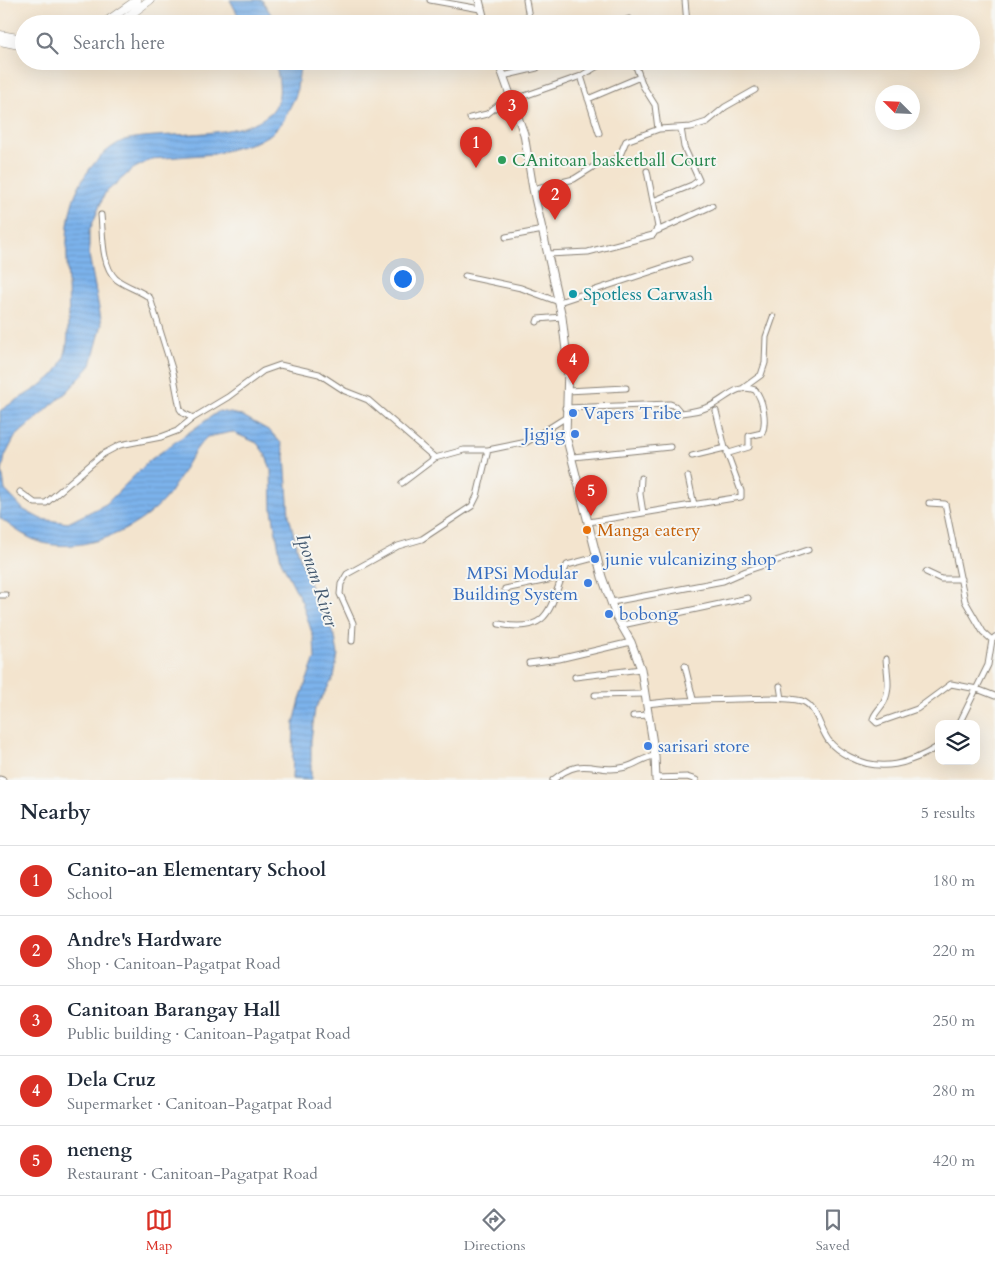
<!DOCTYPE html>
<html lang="en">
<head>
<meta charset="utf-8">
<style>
  :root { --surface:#fff; --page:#f6f6f7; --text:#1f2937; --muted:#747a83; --line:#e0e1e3; --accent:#d93025 }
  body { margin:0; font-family:Cardo,serif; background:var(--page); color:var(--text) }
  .controls { position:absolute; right:15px; bottom:15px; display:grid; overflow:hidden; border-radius:10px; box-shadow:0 5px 20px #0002 }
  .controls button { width:45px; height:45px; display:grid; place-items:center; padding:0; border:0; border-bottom:1px solid var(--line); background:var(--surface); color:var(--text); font:25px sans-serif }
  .compass { position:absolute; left:875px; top:85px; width:45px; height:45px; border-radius:50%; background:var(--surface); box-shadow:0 5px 20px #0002; rotate:294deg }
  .you { position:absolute; left:402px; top:278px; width:18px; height:18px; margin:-12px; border:4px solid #fff; border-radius:50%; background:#1a73e8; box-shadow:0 0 0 8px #1a73e833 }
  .badge { display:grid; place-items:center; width:32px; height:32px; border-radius:50%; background:var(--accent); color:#fff; font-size:16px; font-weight:700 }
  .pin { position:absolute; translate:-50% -41px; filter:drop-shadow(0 1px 2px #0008) }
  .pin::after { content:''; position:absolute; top:26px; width:18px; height:15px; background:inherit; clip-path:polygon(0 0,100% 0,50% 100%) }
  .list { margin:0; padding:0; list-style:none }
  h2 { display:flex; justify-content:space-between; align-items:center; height:65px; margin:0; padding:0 20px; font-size:21px }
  h2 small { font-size:16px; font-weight:400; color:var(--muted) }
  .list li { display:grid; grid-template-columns:32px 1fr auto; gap:15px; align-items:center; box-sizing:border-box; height:70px; padding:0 20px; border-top:1px solid var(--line) }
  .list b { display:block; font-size:19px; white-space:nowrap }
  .list p { margin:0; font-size:16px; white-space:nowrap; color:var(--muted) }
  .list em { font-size:16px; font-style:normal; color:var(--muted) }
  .icon { flex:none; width:28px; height:28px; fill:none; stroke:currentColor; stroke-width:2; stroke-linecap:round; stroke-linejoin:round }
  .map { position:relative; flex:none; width:995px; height:780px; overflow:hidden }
  .search { position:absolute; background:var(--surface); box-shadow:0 5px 20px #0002; left:15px; right:15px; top:15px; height:55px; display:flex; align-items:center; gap:12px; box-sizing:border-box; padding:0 18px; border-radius:28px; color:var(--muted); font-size:19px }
  .sheet { height:415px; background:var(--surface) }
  nav { display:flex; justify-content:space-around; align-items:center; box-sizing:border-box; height:70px; border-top:1px solid var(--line); background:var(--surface); font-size:14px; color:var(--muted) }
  nav a { display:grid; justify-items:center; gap:2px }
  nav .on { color:var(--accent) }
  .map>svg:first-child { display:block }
  .water { fill:url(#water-rules); stroke:#4c6784 }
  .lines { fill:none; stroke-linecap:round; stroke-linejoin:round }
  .street-casing { stroke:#888075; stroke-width:7 }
  .secondary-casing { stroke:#888075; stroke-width:9 }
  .primary-casing { stroke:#888075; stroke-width:9 }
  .street { stroke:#fff; stroke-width:5 }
  .secondary { stroke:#fff; stroke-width:7 }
  .primary { stroke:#fff; stroke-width:8 }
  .leisure-dot { fill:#2e9e5b; stroke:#f6f6f2; stroke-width:2 }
  .culture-dot { fill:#0f9aa8; stroke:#f6f6f2; stroke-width:2 }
  .shop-dot { fill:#3f7fe0; stroke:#f6f6f2; stroke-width:2 }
  .food-dot { fill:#e8710a; stroke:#f6f6f2; stroke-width:2 }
  .labels { text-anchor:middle; stroke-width:4; stroke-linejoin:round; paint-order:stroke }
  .leisure-label { font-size:18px; fill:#27864d; stroke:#f6f6f2; text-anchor:start }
  .culture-label { font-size:18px; fill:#0d838f; stroke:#f6f6f2; text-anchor:start }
  .shop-label { font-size:18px; fill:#366cbe; stroke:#f6f6f2; text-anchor:start }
  .food-label { font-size:18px; fill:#c56008; stroke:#f6f6f2; text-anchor:start }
  .water-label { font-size:19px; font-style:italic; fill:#42586f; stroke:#f6f6f2 }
</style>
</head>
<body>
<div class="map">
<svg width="995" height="780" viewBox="0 0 995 780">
  <defs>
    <pattern id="water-rules" width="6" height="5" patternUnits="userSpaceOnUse" patternTransform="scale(1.25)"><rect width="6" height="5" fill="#7cb2eb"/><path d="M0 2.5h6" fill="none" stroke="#6b98c9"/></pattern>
  </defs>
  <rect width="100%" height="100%" fill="#f6f6f2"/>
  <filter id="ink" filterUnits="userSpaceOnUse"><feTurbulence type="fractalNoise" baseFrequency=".02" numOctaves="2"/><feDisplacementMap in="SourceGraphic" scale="10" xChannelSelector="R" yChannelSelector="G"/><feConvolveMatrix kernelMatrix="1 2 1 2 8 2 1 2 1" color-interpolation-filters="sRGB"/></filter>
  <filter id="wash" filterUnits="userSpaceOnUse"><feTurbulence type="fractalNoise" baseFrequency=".0096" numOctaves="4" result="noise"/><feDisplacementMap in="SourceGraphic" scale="20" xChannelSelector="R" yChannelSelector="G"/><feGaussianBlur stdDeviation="1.12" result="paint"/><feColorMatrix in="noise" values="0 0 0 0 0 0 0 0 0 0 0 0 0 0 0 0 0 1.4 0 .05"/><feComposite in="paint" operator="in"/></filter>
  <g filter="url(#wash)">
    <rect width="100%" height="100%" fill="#f3e4ce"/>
    <!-- water -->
    <path class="water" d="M230,0h32l15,24h-34z
      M274,61h24l2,7 -4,27 -14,28 -11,11 -15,8 -42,12 -62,5 -19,10 -28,24 -16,39v23l13,69 -11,41 -23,26 -53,46 -10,19 -3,15 3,19 19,20 17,9 27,4 38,-19 44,-44 69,-49 22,4 29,16 11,12 4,13 4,60 10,39 18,49 18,33 3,17 -4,23 -19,32 -4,31v40l-19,-1 2,-56 7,-27 14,-38 -1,-19 -12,-37 -21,-41 -9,-51 -1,-41 -6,-15 -8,-11 -25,-11 -25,5c-17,15 -27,45 -43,63 -28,31 -80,53 -121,43 -17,-5 -30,-15 -43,-25v-107c17,-13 51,-27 60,-45 7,-12 8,-26 8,-40 4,-62 -17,-119 32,-169 6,-6 20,-17 29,-18 36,-7 112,0 140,-25 16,-13 10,-37 5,-53z"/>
  </g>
  <g filter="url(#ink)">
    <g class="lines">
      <defs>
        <path id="street" d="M430,0l50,9
          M526,0l4,24
          M685,0l2,24
          M569,24h5
          M615,24l14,-5 7,5
          M588,61l2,10
          M634,61l9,25 12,19 3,24
          M503,76l34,-8 1,-7
          M581,76l18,57
          M588,99l52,-22
          M513,100l68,-24 25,-15
          M470,118l17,-4 24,-19
          M647,171l6,30
          M533,189l41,-10 19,-12 24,-9 3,-3 6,-14 33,-12 32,-2 16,-5 18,-15 30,-17
          M101,215c2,19 0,50 15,64 10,8 24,11 34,19l23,74 7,37 3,4 10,5
          M657,231l55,-25
          M506,237l37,-7
          M548,254l40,-2 65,-17 5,-8 -5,-26 39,-16 7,-5 -15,-33 -3,-19
          M465,276l56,12 38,14 130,-43
          M537,322l1,-3 24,-2
          M742,389l19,-14 4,-12 1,-26 7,-20
          M567,391l59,-3
          M565,408l105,-4 5,2 6,7c9,-1 18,-2 27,-6 15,-5 29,-25 47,-17 8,9 12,32 7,43l-13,3v11l-20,6 -4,-5 -33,8
          M716,411l9,37
          M573,457l97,-10
          M688,477l6,28
          M641,478l-1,16 3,19
          M402,483l33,-25
          M20,492l15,11h11l57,-49 17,-9 41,-8 16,-6 16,-13 35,-21 35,-26 17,-6 39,9 26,17 23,9 67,58 29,-8h24l39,-8 38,-24
          M929,503l16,1 20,97 18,31 9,8
          M589,522l139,-23 13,-2v-6l-14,-38
          M926,572l15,7h20
          M505,589l57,-12
          M0,595h6
          M612,602l111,-21 23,-10 62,-21
          M499,624c55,11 50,-21 68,-59l30,-8
          M622,625l126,-27
          M352,641l1,-18 -13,-29 1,-10 6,-10 51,-28 24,-7 50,-33 5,-10 11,-46
          M886,659c1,15 5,29 -2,43 -3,6 -9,10 -11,17l4,4 40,-14 34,-25 26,5 18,7
          M529,663l30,-4 72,-17
          M685,666l8,33
          M575,677l66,-8
          M780,686l2,13
          M595,695l50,-1
          M647,704c30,-4 60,-4 91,-5 20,0 44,-3 64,2 15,5 18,29 27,40 5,7 13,12 21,16 31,16 60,7 89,-11
          M633,716l15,-1
          M959,724l29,-59 4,-25 3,-3
          M656,778l31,-1 9,3
          M0,779l3,1
          M553,780c31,-26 42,-5 73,-13 11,-3 18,-10 29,-11"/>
        <path id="secondary" d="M479,0l6,24
          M498,61l26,73 9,55 29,128 6,50 -2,69 36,141 14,39 15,26 10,27 14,87 1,24"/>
        <path id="primary" d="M103,24l34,-24
          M118,24l32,-24
          M0,35l24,4
          M0,41l24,5"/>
      </defs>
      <!-- street casing -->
      <use href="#street" class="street-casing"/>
      <!-- secondary casing -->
      <use href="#secondary" class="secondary-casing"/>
      <!-- primary casing -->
      <use href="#primary" class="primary-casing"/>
      <!-- street -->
      <use href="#street" class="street"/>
      <!-- secondary -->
      <use href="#secondary" class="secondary"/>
      <!-- primary -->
      <use href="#primary" class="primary"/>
    </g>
  </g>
  <!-- markers -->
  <circle class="leisure-dot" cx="502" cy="160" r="5"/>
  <circle class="culture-dot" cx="573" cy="294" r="5"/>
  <g class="shop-dot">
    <circle cx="573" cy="413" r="5"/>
    <circle cx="575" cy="434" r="5"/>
    <circle cx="595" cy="559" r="5"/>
    <circle cx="588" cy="583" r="5"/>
    <circle cx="609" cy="614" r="5"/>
    <circle cx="648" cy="746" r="5"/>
  </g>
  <circle class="food-dot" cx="587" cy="530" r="5"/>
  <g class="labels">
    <!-- leisure labels -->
    <g class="leisure-label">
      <text x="512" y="166">CAnitoan basketball Court</text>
    </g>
    <!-- culture labels -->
    <g class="culture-label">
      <text x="583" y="300">Spotless Carwash</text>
    </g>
    <!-- shop labels -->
    <g class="shop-label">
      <text x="583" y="419">Vapers Tribe</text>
      <text x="565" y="440" text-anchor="end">Jigjig</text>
      <text x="605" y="565">junie vulcanizing shop</text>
      <text x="578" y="579" text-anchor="end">MPSi Modular<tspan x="578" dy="21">Building System</tspan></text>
      <text x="619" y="620">bobong</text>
      <text x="658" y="752">sarisari store</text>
    </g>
    <!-- food labels -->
    <g class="food-label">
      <text x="597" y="536">Manga eatery</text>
    </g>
    <!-- water labels -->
    <g class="water-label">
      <text transform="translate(318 580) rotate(72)" y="7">Iponan River</text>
    </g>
  </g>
</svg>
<div class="controls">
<button><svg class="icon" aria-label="layers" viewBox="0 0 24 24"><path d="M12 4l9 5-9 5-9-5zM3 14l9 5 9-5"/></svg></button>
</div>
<svg class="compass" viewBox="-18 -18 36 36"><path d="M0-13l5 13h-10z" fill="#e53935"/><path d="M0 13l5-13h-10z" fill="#747a83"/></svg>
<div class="you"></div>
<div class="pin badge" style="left:476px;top:168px">1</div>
<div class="pin badge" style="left:555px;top:220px">2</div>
<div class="pin badge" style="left:512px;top:131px">3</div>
<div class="pin badge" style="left:573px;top:385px">4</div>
<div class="pin badge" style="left:591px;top:516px">5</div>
<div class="search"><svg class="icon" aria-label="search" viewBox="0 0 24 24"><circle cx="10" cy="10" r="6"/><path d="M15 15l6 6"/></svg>Search here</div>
</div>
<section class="sheet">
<h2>Nearby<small>5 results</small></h2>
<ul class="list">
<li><span class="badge">1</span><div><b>Canito-an Elementary School</b><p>School</p></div><em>180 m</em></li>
<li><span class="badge">2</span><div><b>Andre's Hardware</b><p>Shop · Canitoan-Pagatpat Road</p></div><em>220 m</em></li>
<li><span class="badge">3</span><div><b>Canitoan Barangay Hall</b><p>Public building · Canitoan-Pagatpat Road</p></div><em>250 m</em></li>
<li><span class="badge">4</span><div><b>Dela Cruz</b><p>Supermarket · Canitoan-Pagatpat Road</p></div><em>280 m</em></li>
<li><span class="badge">5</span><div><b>neneng</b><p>Restaurant · Canitoan-Pagatpat Road</p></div><em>420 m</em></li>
</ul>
</section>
<nav>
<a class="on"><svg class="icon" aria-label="map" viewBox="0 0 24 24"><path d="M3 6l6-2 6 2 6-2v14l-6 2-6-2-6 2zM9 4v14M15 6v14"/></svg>Map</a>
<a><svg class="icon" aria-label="directions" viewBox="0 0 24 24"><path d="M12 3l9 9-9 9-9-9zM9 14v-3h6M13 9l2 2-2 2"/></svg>Directions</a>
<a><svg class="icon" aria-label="saved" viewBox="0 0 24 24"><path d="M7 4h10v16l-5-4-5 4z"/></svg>Saved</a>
</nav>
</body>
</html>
